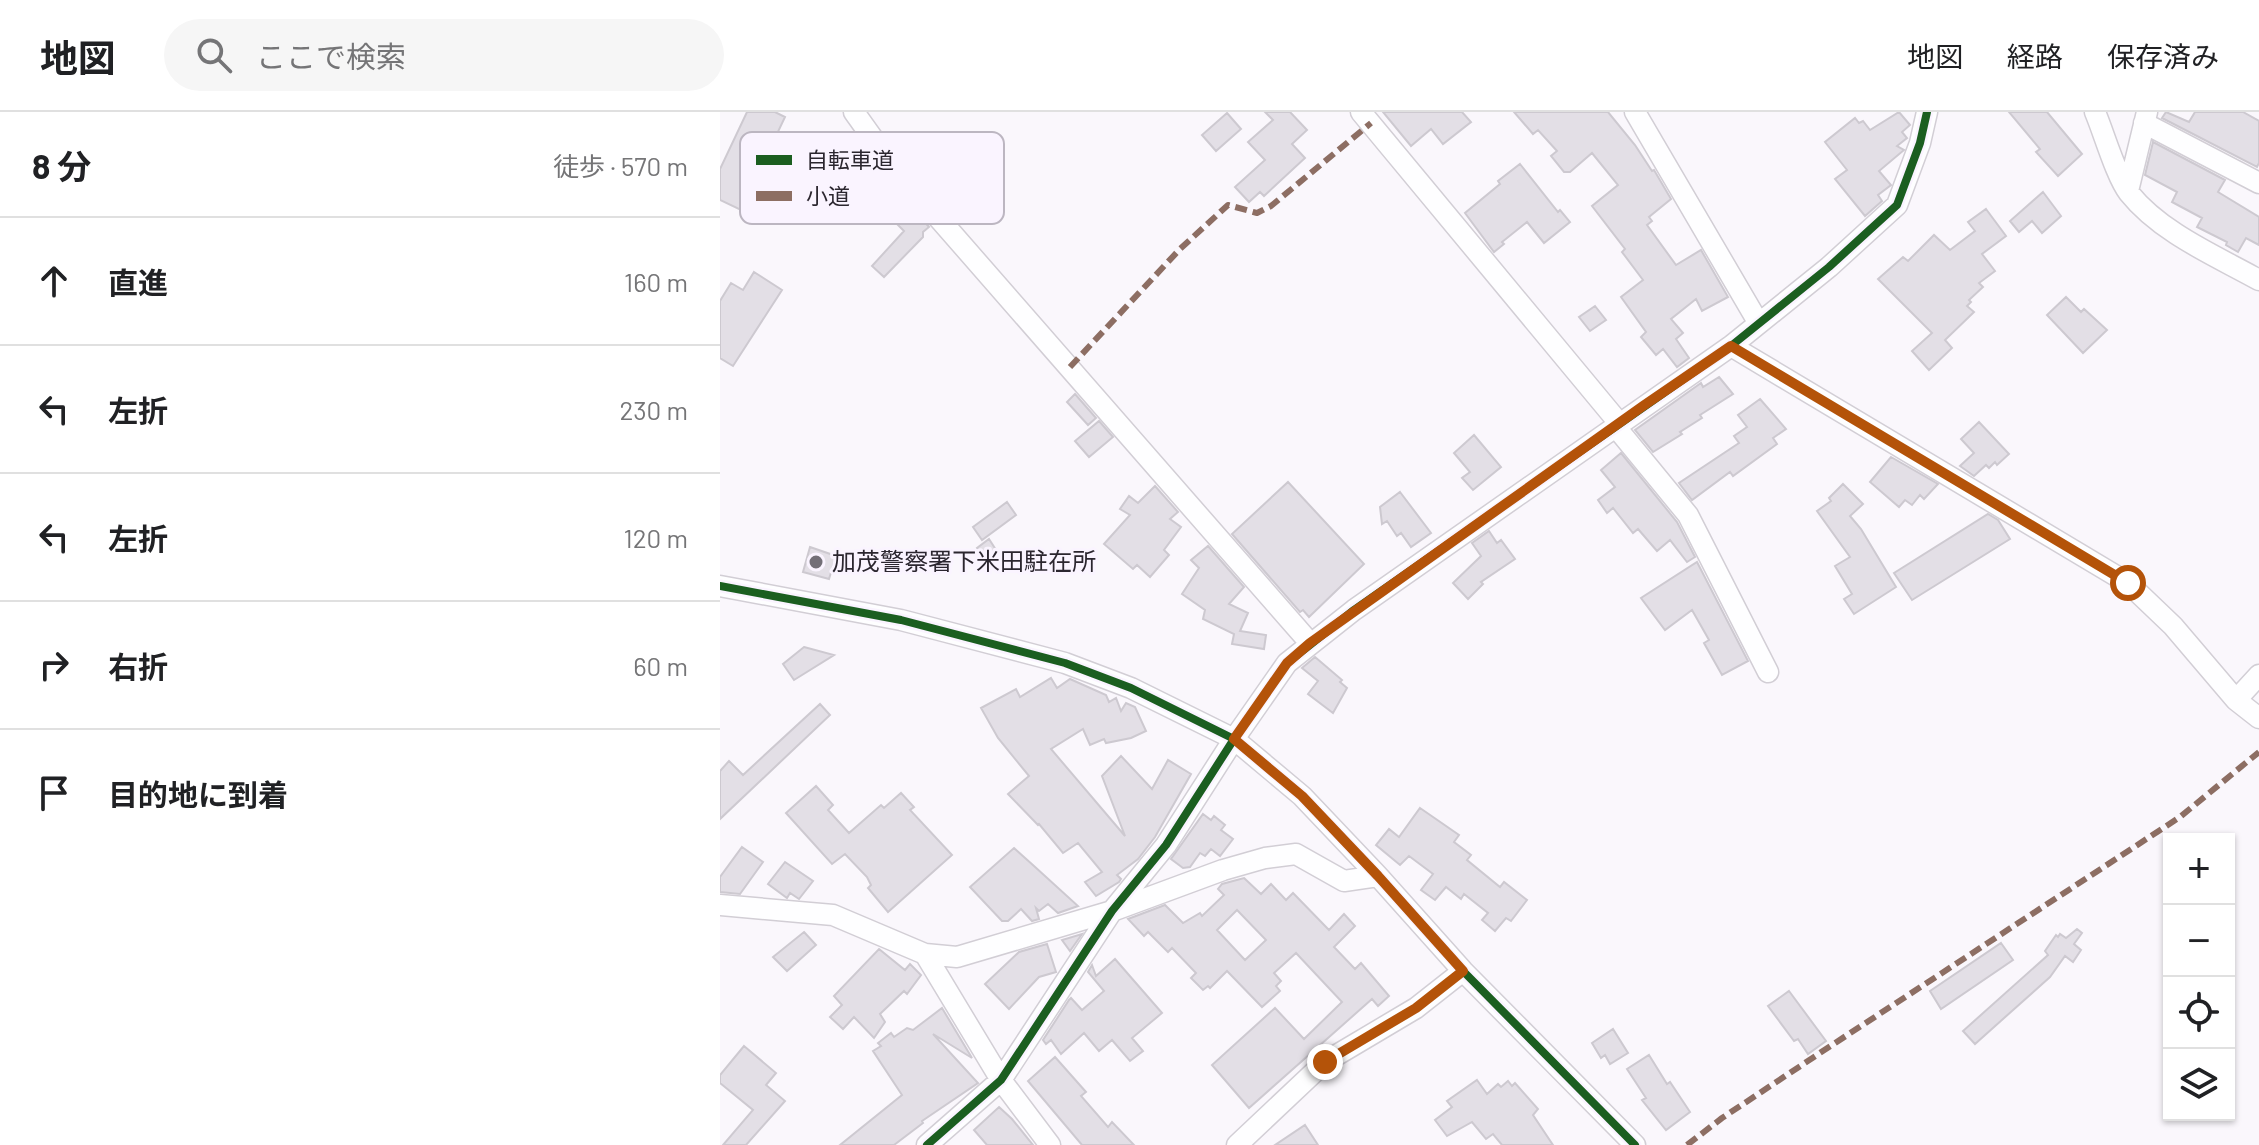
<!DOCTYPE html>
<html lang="ja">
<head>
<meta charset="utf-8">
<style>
  :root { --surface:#fff; --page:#f6f6f6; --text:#202124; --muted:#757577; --line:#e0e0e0 }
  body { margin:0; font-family:Barlow,"Noto Sans JP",sans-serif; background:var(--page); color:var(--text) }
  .controls { position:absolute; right:24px; bottom:24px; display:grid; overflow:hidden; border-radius:0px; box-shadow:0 2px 6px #0004 }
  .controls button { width:72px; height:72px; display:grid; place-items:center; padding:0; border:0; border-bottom:2px solid var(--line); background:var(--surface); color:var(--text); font:40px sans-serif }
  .stop { position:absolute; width:24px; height:24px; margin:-18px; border:6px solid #b45309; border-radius:50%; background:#fff }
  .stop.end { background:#b45309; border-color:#fff; box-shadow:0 2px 8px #0008 }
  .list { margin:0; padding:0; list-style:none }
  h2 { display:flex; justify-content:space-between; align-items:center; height:104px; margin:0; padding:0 32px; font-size:34px }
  h2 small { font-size:26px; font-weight:400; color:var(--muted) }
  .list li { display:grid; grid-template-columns:52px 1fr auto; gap:24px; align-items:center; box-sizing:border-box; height:128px; padding:0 32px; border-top:2px solid var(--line) }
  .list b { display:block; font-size:30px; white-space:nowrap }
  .list em { font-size:26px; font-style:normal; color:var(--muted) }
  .icon { flex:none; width:44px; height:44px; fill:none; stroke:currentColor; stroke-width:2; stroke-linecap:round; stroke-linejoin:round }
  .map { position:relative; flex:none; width:1539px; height:1033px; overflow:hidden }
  header { display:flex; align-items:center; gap:48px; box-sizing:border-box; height:112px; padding:0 40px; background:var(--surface); border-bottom:2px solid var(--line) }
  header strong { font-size:38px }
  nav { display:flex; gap:44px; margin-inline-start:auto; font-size:28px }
  .search { width:560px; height:72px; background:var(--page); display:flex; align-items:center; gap:20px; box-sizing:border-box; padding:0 28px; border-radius:44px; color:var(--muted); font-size:30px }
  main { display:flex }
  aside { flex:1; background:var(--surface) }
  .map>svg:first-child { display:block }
  .building { fill:#e3dfe6; stroke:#cdc9d0; stroke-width:2; fill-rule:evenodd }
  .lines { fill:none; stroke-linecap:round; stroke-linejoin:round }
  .minor-casing { stroke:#d2ced5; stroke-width:23 }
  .minor { stroke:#fefeff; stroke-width:20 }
  .quiet { stroke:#8d6e63; stroke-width:6; stroke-dasharray:12 6; stroke-linecap:butt }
  .cycleway-casing { stroke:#faf4ff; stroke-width:13 }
  .cycleway { stroke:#1b5e20; stroke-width:8 }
  .route { stroke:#b45309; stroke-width:10 }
  .poi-dot { fill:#736f77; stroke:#faf4ff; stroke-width:3 }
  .labels { text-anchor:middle; stroke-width:6; stroke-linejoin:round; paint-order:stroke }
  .poi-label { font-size:24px; fill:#2b262f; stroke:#faf4ff; text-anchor:start }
  .key { fill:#faf4ff; stroke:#bcb6c1; stroke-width:2 }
  .key-label { font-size:22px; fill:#2b262f }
</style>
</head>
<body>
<header>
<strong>地図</strong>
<div class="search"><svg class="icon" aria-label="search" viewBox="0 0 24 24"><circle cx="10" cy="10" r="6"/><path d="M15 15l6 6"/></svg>ここで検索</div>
<nav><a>地図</a><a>経路</a><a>保存済み</a></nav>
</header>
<main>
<aside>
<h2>8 分<small>徒歩 · 570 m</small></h2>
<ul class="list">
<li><svg class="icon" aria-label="ahead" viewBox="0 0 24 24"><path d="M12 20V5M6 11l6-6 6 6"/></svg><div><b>直進</b></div><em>160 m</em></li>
<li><svg class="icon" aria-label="left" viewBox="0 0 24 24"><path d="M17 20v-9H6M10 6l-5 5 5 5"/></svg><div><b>左折</b></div><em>230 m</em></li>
<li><svg class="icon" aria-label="left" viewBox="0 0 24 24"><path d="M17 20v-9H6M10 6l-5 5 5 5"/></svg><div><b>左折</b></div><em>120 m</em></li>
<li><svg class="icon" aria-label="right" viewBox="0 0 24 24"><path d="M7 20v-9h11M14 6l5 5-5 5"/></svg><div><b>右折</b></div><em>60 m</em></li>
<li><svg class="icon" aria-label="arrive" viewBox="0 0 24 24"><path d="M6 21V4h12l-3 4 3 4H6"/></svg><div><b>目的地に到着</b></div></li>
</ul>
</aside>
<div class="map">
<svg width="1539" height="1033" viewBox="0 0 1539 1033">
  <rect width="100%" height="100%" fill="#faf7fc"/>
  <!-- building -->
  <path class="building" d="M27,0h28l10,5 -44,93 -21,-10v-31z
    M545,0h25l17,18 -15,14 13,14 -41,38 -4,-4 -11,10 -14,-15 30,-27 -17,-18 25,-22z
    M663,0h79l9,10 -28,22 -12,-15 -20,17z
    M794,0h94l27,33 17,26 2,-1 17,29 -22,18 3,4 -5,4 29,40 25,-15 27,47 -26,14 -6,-12 -25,20 12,14 -7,6 13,19 -12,9 -14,-18 -7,6 -15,-18 5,-5 -25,-35 22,-17 -21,-28 3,-3 -33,-43 26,-21 -26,-32 -22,19h-6l-13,-16 6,-5 -19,-21 -5,4z
    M1179,0l11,13 -8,7 5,6 -10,8 7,4 -25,21 12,14 -13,10 4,6 -17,15 -30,-37 12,-9 -22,-28 30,-24 4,5 4,-2 7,9z
    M1289,0h38l35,42 -24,22 -22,-24 4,-3z
    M1446,0l23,10 6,-10h48l16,9v42l-2,4 -95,-49z
    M507,1l14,16 -25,22 -14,-16z
    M1433,30l72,38 -7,12 41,25v28l-13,-7 -8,14 -12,-7 1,-3 -30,-15 5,-9 -30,-16 5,-10 -32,-17z
    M800,52l38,48 2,-2 10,12 -26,21 -17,-21 -25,20 2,2 -10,8 -29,-39 35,-29 -2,-3z
    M1323,80l18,24 -19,17 -10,-12 -13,11 -9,-11z
    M193,96l16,19 -6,5v5l-39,40 -12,-11 32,-35 -7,-7z
    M1266,97l20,27 -24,18 13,17 -16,12 4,4 -14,13 2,2 -4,4 7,6 -29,28 7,8 -23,22 -17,-19 20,-18 -54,-54 25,-22 5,4 26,-26 16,15 25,-19 -7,-9z
    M34,160l28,18 -49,76 -13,-8v-57l11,-18 12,7z
    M1346,185l15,15 3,-3 23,21 -24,23 -36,-38z
    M875,194l11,14 -16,11 -11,-14z
    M999,265l14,17 -33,21 2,3 -22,14 2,2 -29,18 -18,-22 66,-47 2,4z
    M355,282l21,24 -8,7 -21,-23z
    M1040,287l26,30 -13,9 4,6 -44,32 -3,-4 -38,28 -13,-17 60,-40 -5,-7 13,-9 -9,-12z
    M379,309l14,16 -24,20 -14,-16z
    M1259,310l30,32 -12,11 -2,-3 -6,6 -3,-3 -12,11 -14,-10 14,-13 -13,-14z
    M754,323l27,32 -28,23 -11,-12 8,-6 -16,-19z
    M901,341l56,69 18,35 -8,5 -17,-22 -13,11 -19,-22 -5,4 -20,-25 -6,5 -9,-13 17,-13 -14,-17z
    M1171,345l47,27 -14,15 -4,-4 -8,10 -7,-5 -6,7 -29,-25z
    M568,370l76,82 -55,53 -6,-7 -3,2 -68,-78z
    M1123,372l20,20 -13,12 11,13 35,58 -42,27 -10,-15 8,-5 -17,-28 15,-9 -33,-46 14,-10 -2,-3z
    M435,374l23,26 -8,7 11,8 -17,23 5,5 -19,22 -13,-12 -4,4 -29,-25 26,-29 -10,-6 9,-13 9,7z
    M680,380l31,41 -20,14 -10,-14 -4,3 -10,-15 -5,3 -2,-17z
    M287,390l9,13 -34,25 -9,-13z
    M1268,402l10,6 12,19 -98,61 -18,-27z
    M769,419l8,12 4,-3 14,19 -34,23 2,2 -15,15 -15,-16 28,-27 -9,-13z
    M269,427l9,14 -12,8 -9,-13z
    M488,434l36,41 -15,17 19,9 -8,18 26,4 -2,14 -32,-5 2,-10 -31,-15 2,-9 -23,-16 17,-26 -8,-8z
    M90,435l26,9 -7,23 -26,-7z
    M977,450l51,99 -26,14 -18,-32 5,-3 -17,-30 -27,20 -24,-32z
    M84,535l30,8 -40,25 -11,-16z
    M595,545l27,23 -2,2 7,6 -14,25 -25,-19 10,-13 -16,-13z
    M331,566l6,10 13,-9 36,16 3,7 7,-4 5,13 5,-8 9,4 11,24 -15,7 -25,5 -2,-4 -14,6 -7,-16 -32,20 74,87 -23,-60 19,-20 31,33 16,-29 23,14 -36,63 -17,22 -21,16 4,4 -2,3 -23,14 -11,-14 17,-10 -24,-29 -15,10 -24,-29 -1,1 -30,-31 21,-18 -31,-38 -17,-30 35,-19 4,8z
    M100,592l10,11 -110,104v-48l9,-10 14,14z
    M96,674l17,19 -5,5 21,23 32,-28 3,3 17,-15 13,14 -4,3 42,45 -64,57 -20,-24 3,-3 -4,-8 -22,-23 -13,10 -46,-51z
    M700,696l39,27 -5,7 17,13 -4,5 33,27 4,-5 23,18 -16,21 -5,-3 -11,13 -13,-11 6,-7 -24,-19 -3,5 -15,-12 -11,13 -14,-10 12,-16 -24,-18 -9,9 -24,-20 13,-16 10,8z
    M483,702l8,6 3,-4 11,9 -4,5 12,9 -13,17 -9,-7 -6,7 -5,-3 -10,14 -7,1 -12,-9z
    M22,735l21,15 -23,32 -20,-2v-15z
    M294,736l20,18 44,40 -20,7 -10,-9 -9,7 -3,-3 3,11 -7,2 -11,-12 -13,12h-6l-32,-34z
    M65,750l28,19 -14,18 -9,-6 -3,5 -19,-14z
    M524,766l17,16 10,-10 15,16 7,-7 36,37 15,-16 11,12 -21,21 21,22 6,-6 28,33 -11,10 -6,-7 -123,109 -37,-43 63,-57 29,31 38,-37 -46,-49 -22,20 7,8 -5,5 4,5 -18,16 -35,-36 -17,17 -2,-2 -5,4 -12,-12 5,-5 -24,-25 -4,4 -20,-20 -4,4 -16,-17 37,-14 18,18 17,-10 2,3 22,-21 -6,-6 4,-5zM517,798l29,30 -21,20 -28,-30z
    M1357,817l5,4 -8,11 7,6 -8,12 -8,-6 -15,21 -75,67 -12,-13 85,-76 -3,-4 11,-16 2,2 2,-3 6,4z
    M84,820l12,13 -29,26 -14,-14z
    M362,822l-12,17 -8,-11z
    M1281,831l12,17 -72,49 -11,-18z
    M327,832l9,28 -17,5 -30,32 -24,-25 34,-32z
    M159,837l26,21 5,-6 11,11 -14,19 -3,-3 -24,23 5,8 -11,16 -20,-21 -11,12 -13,-12 12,-12 -8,-9z
    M395,847l47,54 -30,25 11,13 -13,10 -18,-21 -13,11 -15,-18 -23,21 -10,-14 -5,4 -3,-4 26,-40 2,-2 11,12 22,-19 -16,-19 4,-7 4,11z
    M1069,879l37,50 -18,13 -10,-15 -4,2 -26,-35z
    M222,896l30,50 -39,-24 45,49 -56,38 1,2 -29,22h-54l62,-50 -29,-44 8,-5 -3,-3 13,-10 3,4 13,-9 6,2z
    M893,917l15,24 -18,11 -5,-9 -4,3 -9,-15z
    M24,934l32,27 -10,12 19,16 -39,44h-23l30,-35 -33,-27v-8z
    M929,943l18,29 3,-2 20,30 -24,18 -24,-30 4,-2 -19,-29z
    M335,945l31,35 -5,4 27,31 4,-5 22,23h-52l-54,-64z
    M757,968l10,14 11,-10 3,3 7,-6 4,5 3,-3 23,26 -5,6 20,30h-51l-9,-11 -7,5 -14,-17 -25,14 -12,-16 17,-13 -5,-6z
    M279,995l13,12 21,26h-46l-13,-15z
    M585,1013l13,20h-43z"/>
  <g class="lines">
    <defs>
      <path id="minor" d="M134,0l30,42 51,60 375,429
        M641,0l258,311
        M915,0l123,210
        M1375,0c9,21 21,64 34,81 32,40 87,63 130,87
        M1424,11l115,60
        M1408,79l19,-79
        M1011,234l397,237 45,43 63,74 23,18
        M895,314l73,89 80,157
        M0,474l181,34 164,43 66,25 103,51 68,57 76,80 85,95 172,174
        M1516,588l23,-25
        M0,793l113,10 92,39 32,3 155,-46 111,-41 42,-12 31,-4 48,27 34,-5
        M205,842l76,126 49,65
        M207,1033l74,-65 111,-169 54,-66 68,-106 53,-76 67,-53 377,-264 98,-79 68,-62 23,-62 7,-31
        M517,1033l88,-83 91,-54 47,-37"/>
    </defs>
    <!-- minor casing -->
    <use href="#minor" class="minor-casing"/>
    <!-- minor -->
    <use href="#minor" class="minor"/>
    <!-- quiet -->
    <path class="quiet" d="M350,255l110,-118 48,-44 29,8 14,-7 100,-83
      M967,1033l35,-27 107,-71 351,-230 79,-65"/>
    <defs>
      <path id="cycleway" d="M0,474l181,34 164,43 66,25 103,51 68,57 76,80 85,95 172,174
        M207,1033l74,-65 111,-169 54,-66 68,-106 53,-76 67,-53 377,-264 98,-79 68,-62 23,-62 7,-31"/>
    </defs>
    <!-- cycleway casing -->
    <use href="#cycleway" class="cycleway-casing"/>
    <!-- cycleway -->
    <use href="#cycleway" class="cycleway"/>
  </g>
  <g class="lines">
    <!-- route -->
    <path class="route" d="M605,950l91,-54 47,-37 -85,-95 -76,-80 -68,-57 53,-76 23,-20 333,-237 88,-60 397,237"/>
  </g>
  <!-- markers -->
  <circle class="poi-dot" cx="96" cy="450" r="8"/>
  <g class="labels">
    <!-- poi labels -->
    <g class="poi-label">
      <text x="112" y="458">加茂警察署下米田駐在所</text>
    </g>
  </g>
  <!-- legend -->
  <rect x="20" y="20" width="264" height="92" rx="12" class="key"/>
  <rect x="36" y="43" width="36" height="10" fill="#1b5e20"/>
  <rect x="36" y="79" width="36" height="10" fill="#8d6e63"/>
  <g class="key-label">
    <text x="86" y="56">自転車道</text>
    <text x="86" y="92">小道</text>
  </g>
</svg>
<div class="controls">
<button>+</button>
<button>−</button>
<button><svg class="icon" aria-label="locate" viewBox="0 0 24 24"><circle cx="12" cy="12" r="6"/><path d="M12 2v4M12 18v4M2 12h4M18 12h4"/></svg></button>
<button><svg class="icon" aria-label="layers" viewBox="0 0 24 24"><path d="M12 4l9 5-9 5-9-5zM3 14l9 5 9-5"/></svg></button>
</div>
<div class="stop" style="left:1408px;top:471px"></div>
<div class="stop end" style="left:605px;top:950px"></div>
</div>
</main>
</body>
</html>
